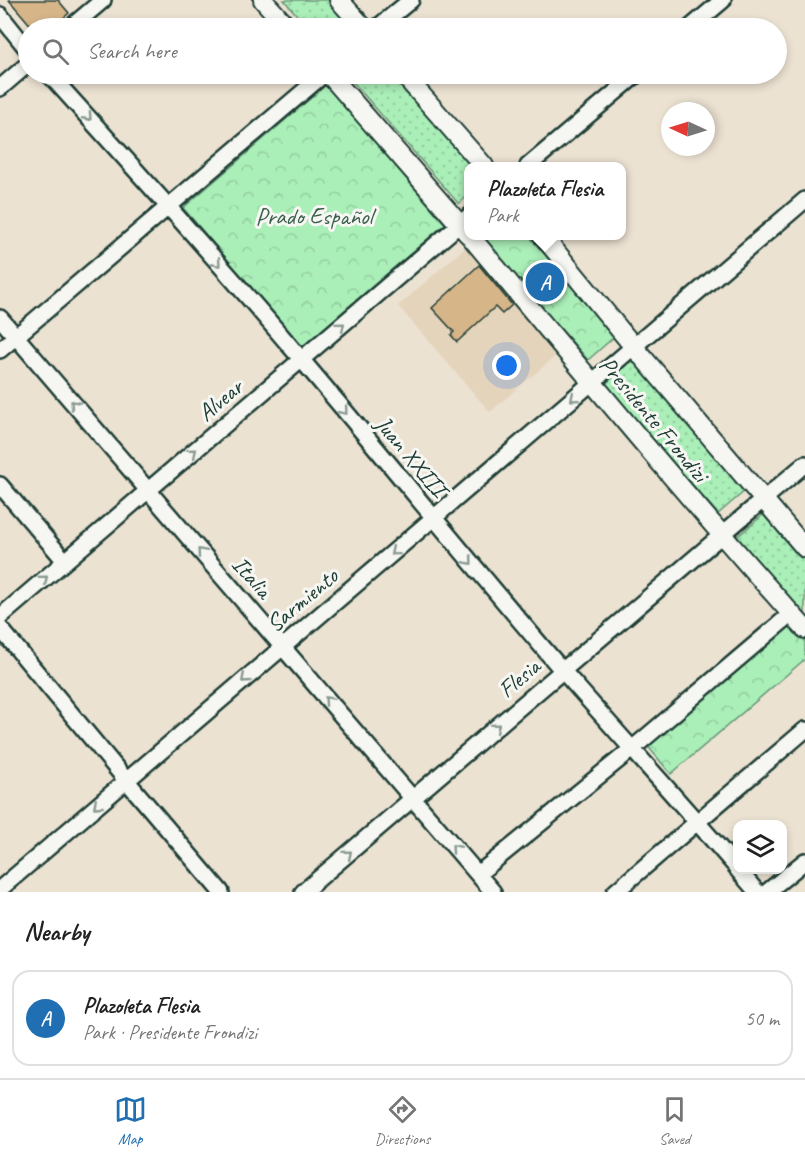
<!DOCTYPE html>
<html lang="en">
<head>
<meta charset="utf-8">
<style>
  :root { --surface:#fff; --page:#f2f2f2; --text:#222; --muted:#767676; --line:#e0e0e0; --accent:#1f6fb2 }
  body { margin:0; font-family:Caveat,sans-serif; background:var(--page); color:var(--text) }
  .controls { position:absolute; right:18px; bottom:18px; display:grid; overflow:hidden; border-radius:12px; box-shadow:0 3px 9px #0003 }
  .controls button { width:54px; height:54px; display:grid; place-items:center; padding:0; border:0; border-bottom:2px solid var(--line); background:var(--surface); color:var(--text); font:30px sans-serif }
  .compass { position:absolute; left:661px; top:102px; width:54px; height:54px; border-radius:50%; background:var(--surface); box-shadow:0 3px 9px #0003; rotate:274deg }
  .you { position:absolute; left:507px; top:366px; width:21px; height:21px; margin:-15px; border:4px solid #fff; border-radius:50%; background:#1a73e8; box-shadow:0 0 0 9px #1a73e833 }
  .badge { display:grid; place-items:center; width:39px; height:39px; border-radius:50%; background:var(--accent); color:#fff; font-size:20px; font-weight:700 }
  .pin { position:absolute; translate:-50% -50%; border:3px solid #fff; box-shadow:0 2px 6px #0006 }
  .popup { position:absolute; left:464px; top:162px; width:162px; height:78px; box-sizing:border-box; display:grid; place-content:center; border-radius:12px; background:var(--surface); filter:drop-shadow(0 2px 4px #0005); font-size:20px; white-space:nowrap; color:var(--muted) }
  .popup b { font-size:22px; color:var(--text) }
  .popup::after { content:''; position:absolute; left:50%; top:100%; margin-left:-12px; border:12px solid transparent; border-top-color:var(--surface) }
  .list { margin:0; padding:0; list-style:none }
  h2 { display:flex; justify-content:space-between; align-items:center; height:78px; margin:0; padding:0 24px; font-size:26px }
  h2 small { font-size:20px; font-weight:400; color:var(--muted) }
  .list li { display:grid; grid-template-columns:39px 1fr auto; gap:18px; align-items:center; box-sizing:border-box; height:96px; margin:0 12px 12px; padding:0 12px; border:2px solid var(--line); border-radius:18px }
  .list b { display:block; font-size:22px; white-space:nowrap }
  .list p { margin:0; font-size:20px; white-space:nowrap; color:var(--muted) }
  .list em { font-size:20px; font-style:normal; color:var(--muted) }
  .icon { flex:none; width:33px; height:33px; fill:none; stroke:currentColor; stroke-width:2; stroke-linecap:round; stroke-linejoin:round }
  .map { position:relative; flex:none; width:805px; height:892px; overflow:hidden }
  .search { position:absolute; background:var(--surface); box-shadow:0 3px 9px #0003; left:18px; right:18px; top:18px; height:66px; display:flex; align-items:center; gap:15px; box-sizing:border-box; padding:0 21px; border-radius:33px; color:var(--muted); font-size:22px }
  .sheet { height:186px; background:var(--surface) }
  nav { display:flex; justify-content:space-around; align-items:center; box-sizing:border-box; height:84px; border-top:2px solid var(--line); background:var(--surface); font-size:16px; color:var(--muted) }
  nav a { display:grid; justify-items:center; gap:3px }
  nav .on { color:var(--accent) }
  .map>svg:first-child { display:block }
  .built { fill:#e5d4bc }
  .grass { fill:url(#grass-dots); stroke:#649676; stroke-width:1.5 }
  .park { fill:url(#park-crowns); stroke:#649676; stroke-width:1.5 }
  .building { fill:#d6b589; stroke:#1f3d34; stroke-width:1.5 }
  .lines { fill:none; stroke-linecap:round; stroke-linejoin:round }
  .minor-casing { stroke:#1f3d34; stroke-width:20 }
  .major-casing { stroke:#1f3d34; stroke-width:22 }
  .minor { stroke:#f6f6f2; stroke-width:15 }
  .major { stroke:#f6f6f2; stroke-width:18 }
  .oneway { stroke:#8a9a93 }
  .labels { text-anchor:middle; stroke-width:6; stroke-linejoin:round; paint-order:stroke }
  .park-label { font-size:24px; fill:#3b604e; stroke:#f6f6f2 }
  .street-label { font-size:24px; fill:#1f3d34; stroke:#f6f6f2 }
</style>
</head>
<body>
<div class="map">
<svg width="805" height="892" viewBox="0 0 805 892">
  <defs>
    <pattern id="grass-dots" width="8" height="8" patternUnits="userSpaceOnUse" patternTransform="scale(1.5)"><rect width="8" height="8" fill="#aaeeb8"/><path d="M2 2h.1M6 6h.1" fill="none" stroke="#92cd9f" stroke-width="1.8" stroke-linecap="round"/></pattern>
    <pattern id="park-crowns" width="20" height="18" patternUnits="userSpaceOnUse" patternTransform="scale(1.5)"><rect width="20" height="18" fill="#aaeeb8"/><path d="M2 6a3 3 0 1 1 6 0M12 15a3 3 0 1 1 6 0" fill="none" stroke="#92cd9f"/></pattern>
  </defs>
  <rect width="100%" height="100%" fill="#ece2d2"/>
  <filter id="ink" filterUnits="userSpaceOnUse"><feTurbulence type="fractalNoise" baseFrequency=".0167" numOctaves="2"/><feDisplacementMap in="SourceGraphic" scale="12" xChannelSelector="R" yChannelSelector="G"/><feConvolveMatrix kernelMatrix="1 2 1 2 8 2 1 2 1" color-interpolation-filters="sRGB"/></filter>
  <g filter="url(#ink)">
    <!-- built -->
    <path class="built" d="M468,245l90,109 -68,58 -92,-106z"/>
    <!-- grass -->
    <path class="grass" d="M284,0h48l21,25 -4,3h-41z
      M346,74h49l80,92h-7v29l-9,9z
      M633,359l113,131 -28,24 -113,-130z
      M765,513l40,46v57l-68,-79z"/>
    <!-- park -->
    <path class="park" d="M326,85l119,139 -143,123 -119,-139z
      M480,236h49l86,100 -27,24z
      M791,620l14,17v22l-134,115 -25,-30z"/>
    <!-- building -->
    <path class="building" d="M9,0h49l11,13 -17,15h-19z
      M479,265l33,40 -10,9 -7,-7 -38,35 -6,-7 3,-3 -22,-24z"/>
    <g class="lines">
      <defs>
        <path id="minor" d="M0,15l28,35
          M70,28l33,-28
          M377,28l34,-28
          M690,28l33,-28
          M49,74c85,94 170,188 252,285 88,103 173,209 262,312 58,66 117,131 175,198
          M0,88l28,-24
          M528,166l109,-92
          M0,318l493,574
          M0,350l324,-276
          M0,485l65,76
          M0,617l468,-400
          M0,628l126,152 95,112
          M738,870l19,22
          M478,874l154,-125 159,-135
          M0,889l805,-689
          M303,892l502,-428
          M615,892l190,-162
          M767,892l38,-31"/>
        <path id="major" d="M263,0l25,28
          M339,0l25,28
          M329,74l139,160
          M403,74l81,92
          M470,236c110,132 220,265 335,393
          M543,236l91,111 171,201"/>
      </defs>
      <!-- minor casing -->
      <use href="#minor" class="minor-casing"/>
      <!-- major casing -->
      <use href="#major" class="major-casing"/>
      <!-- minor -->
      <use href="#minor" class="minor"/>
      <!-- major -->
      <use href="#major" class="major"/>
    </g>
    <!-- one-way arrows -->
    <defs><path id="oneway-chevron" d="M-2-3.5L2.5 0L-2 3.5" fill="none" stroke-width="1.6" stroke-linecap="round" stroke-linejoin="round" transform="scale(1.5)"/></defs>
    <g class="oneway">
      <use href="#oneway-chevron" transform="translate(88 117) rotate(48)"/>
      <use href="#oneway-chevron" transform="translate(217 263) rotate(49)"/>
      <use href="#oneway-chevron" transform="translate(341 326) rotate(-40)"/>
      <use href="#oneway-chevron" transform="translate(574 398) rotate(140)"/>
      <use href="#oneway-chevron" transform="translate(74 404) rotate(-131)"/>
      <use href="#oneway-chevron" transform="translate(344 411) rotate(50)"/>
      <use href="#oneway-chevron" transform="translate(193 452) rotate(-40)"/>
      <use href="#oneway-chevron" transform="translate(201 552) rotate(-131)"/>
      <use href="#oneway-chevron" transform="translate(394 552) rotate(140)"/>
      <use href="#oneway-chevron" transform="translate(469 561) rotate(50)"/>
      <use href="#oneway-chevron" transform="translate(44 579) rotate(-40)"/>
      <use href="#oneway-chevron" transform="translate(245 679) rotate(139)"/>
      <use href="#oneway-chevron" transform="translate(328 700) rotate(-131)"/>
      <use href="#oneway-chevron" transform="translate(496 727) rotate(-40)"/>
      <use href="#oneway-chevron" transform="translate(97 805) rotate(139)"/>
      <use href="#oneway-chevron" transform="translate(455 848) rotate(-131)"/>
      <use href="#oneway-chevron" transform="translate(348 854) rotate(-40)"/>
    </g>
  </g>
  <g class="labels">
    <!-- park labels -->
    <g class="park-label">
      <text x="314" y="224">Prado Español</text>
    </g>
    <!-- street labels -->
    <g class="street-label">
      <text transform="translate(220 400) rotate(-40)" y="8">Alvear</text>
      <text transform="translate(654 419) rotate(50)" y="8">Presidente Frondizi</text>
      <text transform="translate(411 456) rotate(50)" y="8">Juan XXIII</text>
      <text transform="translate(252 577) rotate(49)" y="8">Italia</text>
      <text transform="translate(302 600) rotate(-40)" y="8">Sarmiento</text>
      <text transform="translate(519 678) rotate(-40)" y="8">Flesia</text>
    </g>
  </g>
</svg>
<div class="controls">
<button><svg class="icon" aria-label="layers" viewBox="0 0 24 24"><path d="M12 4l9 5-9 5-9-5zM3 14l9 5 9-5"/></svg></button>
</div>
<svg class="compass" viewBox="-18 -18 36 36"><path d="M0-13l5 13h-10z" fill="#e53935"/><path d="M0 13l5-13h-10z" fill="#767676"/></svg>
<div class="you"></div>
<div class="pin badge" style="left:545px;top:282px">A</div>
<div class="popup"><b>Plazoleta Flesia</b>Park</div>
<div class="search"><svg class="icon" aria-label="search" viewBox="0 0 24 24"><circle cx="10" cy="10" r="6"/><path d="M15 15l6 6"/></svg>Search here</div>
</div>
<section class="sheet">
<h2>Nearby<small></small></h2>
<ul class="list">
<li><span class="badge">A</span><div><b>Plazoleta Flesia</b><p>Park · Presidente Frondizi</p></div><em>50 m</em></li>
</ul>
</section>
<nav>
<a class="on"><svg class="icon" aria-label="map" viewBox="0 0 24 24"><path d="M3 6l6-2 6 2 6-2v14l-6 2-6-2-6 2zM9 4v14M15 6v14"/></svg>Map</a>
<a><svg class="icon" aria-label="directions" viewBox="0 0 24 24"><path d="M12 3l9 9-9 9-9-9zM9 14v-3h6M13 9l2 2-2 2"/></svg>Directions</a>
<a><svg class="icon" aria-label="saved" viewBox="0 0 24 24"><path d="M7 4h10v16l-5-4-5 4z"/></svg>Saved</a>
</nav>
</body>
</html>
